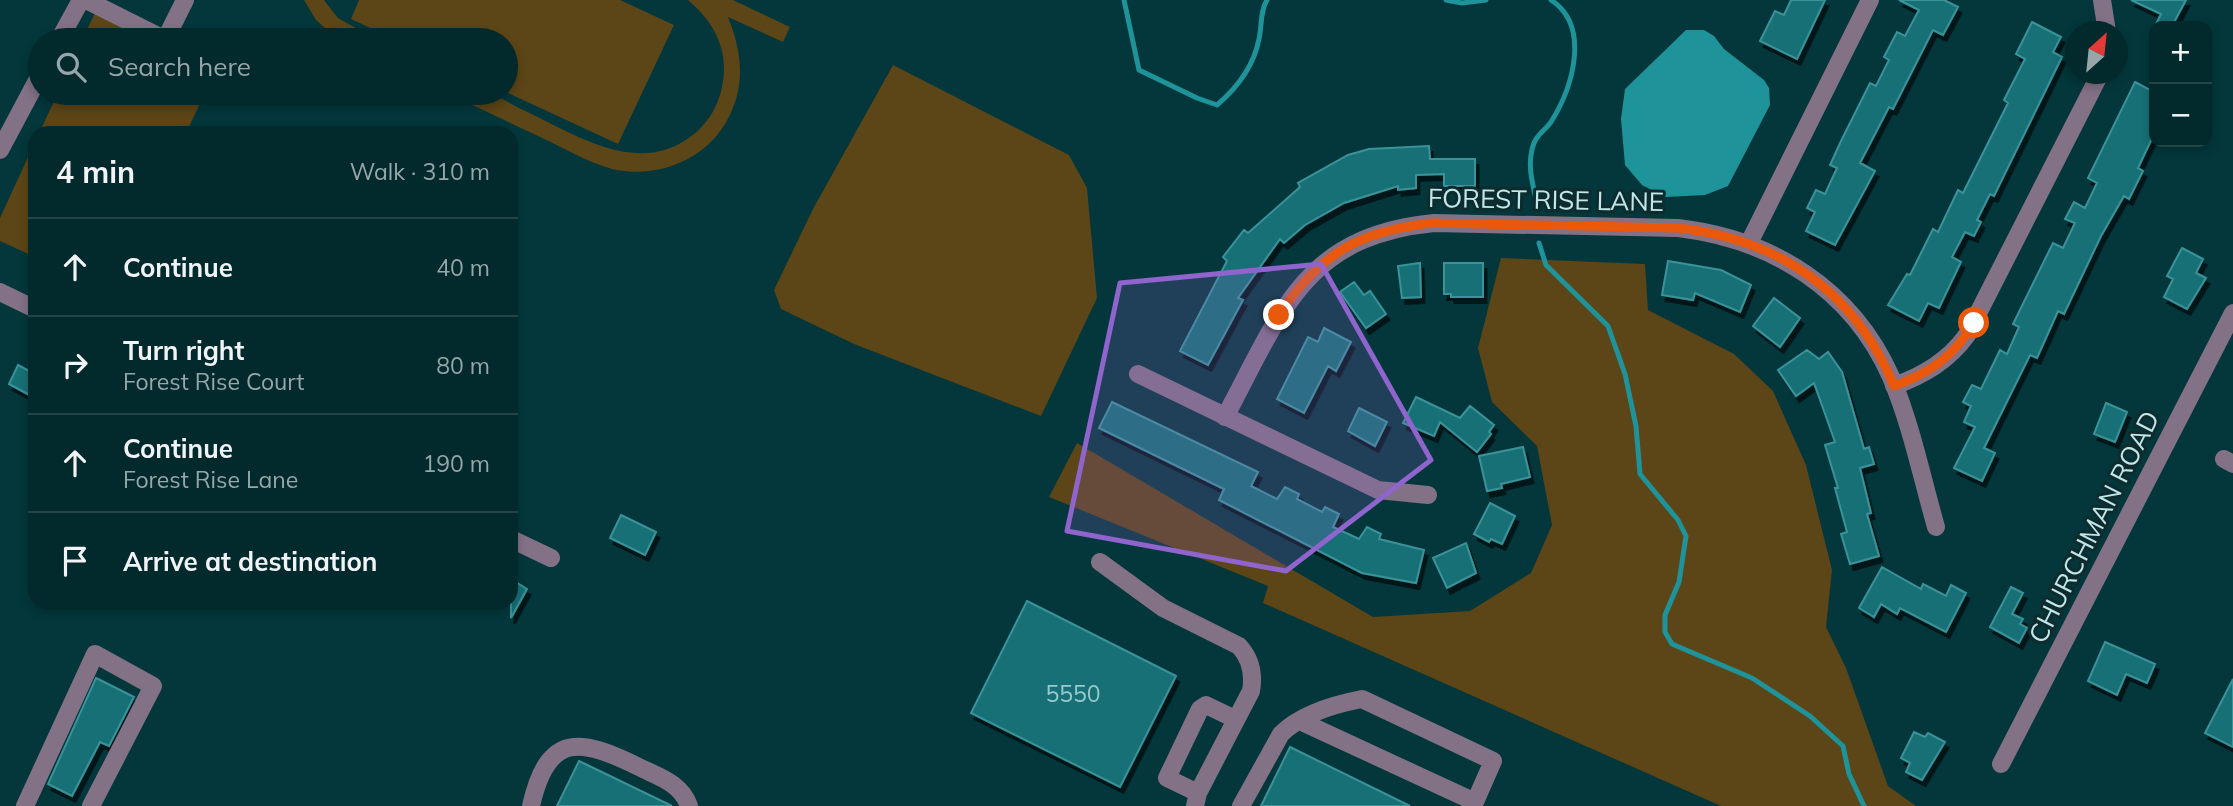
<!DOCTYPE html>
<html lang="en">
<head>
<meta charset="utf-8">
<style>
  :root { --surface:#02292c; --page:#0c3134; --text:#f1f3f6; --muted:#96a6a9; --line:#234548 }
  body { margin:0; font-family:Mulish,sans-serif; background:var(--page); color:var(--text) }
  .controls { position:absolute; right:21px; top:21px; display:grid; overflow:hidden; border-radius:14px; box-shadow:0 4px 10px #0003 }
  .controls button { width:63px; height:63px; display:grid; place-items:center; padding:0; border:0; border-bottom:2px solid var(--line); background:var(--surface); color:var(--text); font:35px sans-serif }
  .compass { position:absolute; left:2065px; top:21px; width:63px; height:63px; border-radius:50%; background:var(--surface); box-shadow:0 4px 10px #0003; rotate:27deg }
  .stop { position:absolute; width:21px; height:21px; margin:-16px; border:5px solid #ea580c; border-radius:50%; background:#fff }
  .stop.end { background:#ea580c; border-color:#fff; box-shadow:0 2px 7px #0008 }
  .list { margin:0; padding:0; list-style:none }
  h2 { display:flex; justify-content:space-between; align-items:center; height:91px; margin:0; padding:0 28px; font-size:30px }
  h2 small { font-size:23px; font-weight:400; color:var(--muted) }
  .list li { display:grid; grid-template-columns:46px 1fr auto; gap:21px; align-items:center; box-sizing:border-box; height:98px; padding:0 28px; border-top:2px solid var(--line) }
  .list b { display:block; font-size:26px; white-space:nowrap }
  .list p { margin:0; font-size:23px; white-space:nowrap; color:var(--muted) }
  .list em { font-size:23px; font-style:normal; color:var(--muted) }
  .icon { flex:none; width:38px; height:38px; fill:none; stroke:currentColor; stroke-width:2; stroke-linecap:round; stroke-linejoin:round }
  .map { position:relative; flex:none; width:2233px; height:806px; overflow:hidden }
  .search { position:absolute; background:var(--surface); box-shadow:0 4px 10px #0003; left:28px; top:28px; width:490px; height:77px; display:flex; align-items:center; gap:18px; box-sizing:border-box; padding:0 24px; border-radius:38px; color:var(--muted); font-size:26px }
  .panel { position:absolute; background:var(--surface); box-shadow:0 4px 10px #0003; left:28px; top:126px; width:490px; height:483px; border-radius:21px }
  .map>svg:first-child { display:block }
  .green { fill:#5c4516 }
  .water { fill:#1e939a }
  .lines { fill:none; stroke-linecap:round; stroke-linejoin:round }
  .stream { stroke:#1e939a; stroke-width:5 }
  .building { fill:#196f74; stroke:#3a939a; stroke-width:2; filter:url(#shadow) }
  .minor { stroke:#837186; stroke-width:18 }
  .route { stroke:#ea580c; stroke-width:9 }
  .marked { fill:#8f64cc; fill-opacity:0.2; stroke:#8f64cc; stroke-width:5; stroke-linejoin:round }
  .labels { text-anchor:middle; stroke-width:6; stroke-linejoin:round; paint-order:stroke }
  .number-label { font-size:23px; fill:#96cacd }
  .street-label { font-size:26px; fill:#bfe8eb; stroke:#0f2b2d }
</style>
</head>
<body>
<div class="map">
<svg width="2233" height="806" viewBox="0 0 2233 806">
  <defs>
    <filter id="shadow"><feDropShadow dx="3.5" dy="6" stdDeviation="0" flood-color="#0009"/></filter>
  </defs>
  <rect width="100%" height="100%" fill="#03373b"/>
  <!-- green -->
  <path class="green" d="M304,0h20l14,18 39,22h-39l-22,-20z
    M359,0h261l54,25 -56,119 -112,-52v-52h-110l-45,-21z
    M688,0h45l57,27 -7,15 -55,-25c15,37 18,72 -3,107 -23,38 -71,55 -113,45 -25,-7 -50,-22 -74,-33 -30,-14 -61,-29 -92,-43 13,0 30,-3 43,0 9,3 19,9 28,14 55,25 121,73 177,27 20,-16 30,-41 30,-66 0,-28 -15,-50 -36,-68z
    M95,13l58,27h-71z
    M893,65l176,90 18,33 10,110 -56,118 -187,-72 -73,-35 -7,-19 39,-81z
    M58,93h147l-19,40h-147z
    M35,142v115l-35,-16v-23z
    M1501,258l144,6 3,46 86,44 39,37 33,74 26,105 -6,57 20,41 42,118 28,20h-195l-458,-203 5,-17 -219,-89 28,-54 296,174 97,-6 61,-38 21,-48 -15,-79 -45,-44 -14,-54z"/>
  <!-- water -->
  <path class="water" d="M1686,30h18l10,6 10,13 40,31 5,8 1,17 -42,81 -23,9 -39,2 -24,-12 -17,-20 -4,-46 4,-30z"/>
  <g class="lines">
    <!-- stream -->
    <path class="stream" d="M1124,0l15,70 58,28 20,7c20,-17 37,-40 42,-66 3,-13 1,-28 8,-39
      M1446,0l16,3 24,-3
      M1538,207c-5,-21 -12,-43 -4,-64 3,-8 12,-14 17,-21 22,-35 40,-96 0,-122
      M1539,243l7,22 62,61 17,48 11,52 4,48 38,46 8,16 -7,46 -14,33v17l7,12 80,34 58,38 33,30 6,28 15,32"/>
  </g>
  <!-- building -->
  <path class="building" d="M1791,0h34l-28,59 -37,-18 15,-30 9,4z
    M1899,0h45l14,7 -15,28 -10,-5 -40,79 -4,-2 -29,56 15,8 -40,74 -29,-14 9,-19 -8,-4 9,-18 9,4 12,-26 -7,-3 12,-26 28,-56 6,3 13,-26 -5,-3 13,-25 8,4 14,-26z
    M2131,0h55l-14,26h-17l6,-12z
    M2032,22l29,15 -8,15 9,5 -68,139 -4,-2 -13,26 4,2 -7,14 -9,-4 -13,25 9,5 -22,46 -11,-5 -9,18 -31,-16 19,-31 3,1 23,-46 5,3 20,-42 5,3 45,-90 -4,-3 21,-41 -9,-5z
    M2135,82l19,10v42l-16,34 5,3 -14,28 -5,-3 -23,40 -37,78 -6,-3 -21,47 -7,-3 -46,93 11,5 -13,28 -28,-13 21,-41 -11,-5 7,-16 -8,-4 9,-17 9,4 19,-39 7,4 12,-27 -6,-3 40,-81 10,5 12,-25 -10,-4 9,-17 11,6 12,-25 -9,-5z
    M1429,146l1,13h45v27h-31v-12l-28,1v13l-18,2v-4l-54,17 -39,22 -21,18 -4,-4 -42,59 5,2 -35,65 -28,-14 47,-90 -4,-4 21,-27 4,3 52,-46 -2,-4 50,-28 21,-6z
    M2182,248l21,11 -7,14 10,5 -19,31 -23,-12 9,-18 -6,-3z
    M1668,261l53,9 30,15 -11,27 -45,-19 -2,7 -31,-5z
    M1420,263l1,34 -19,1 -4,-32z
    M1444,263h39v34h-32v-3h-7z
    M1354,282l10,13 6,-4 16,23 -20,14 -26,-36z
    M1774,298l26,20 -20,29 -27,-21z
    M1324,328l27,14 -15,29 -8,-5 -24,47 -27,-14 31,-62 10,5z
    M1807,350l12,9 9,-7 14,20 22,77 5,-2 5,17 -14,4 11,45 -4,1 12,42 -29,8 -9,-30 6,-2 -12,-44h3l-13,-43 10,-3 -21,-59 -18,13 -18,-26z
    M18,365l17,9v24l-26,-14z
    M1416,397l44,21 10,-12 24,19 -5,7 2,2 -14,18 -37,-30 -6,14 -31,-13z
    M1112,402l146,70 -7,14 26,13 8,-12 14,7 -2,5 25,13 3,-5 14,7 -6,13 26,12 8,-12 14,7 -2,5 45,11 -8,33 -54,-10 -143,-73 5,-11 -125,-61z
    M2106,403l21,9 -12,30 -21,-8z
    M1359,408l28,14 -12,24 -27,-15z
    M1523,447l7,30 -29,7 1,4 -15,3 -8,-35z
    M1490,503l25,13 -13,28 -11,-5 -2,3 -15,-8z
    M621,515l35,17 -11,23 -35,-17z
    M1466,543l10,30 -29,15 -14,-30z
    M1882,567l39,22 2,-5 23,12 5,-11 15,8 -20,39 -46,-24 -3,6 -16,-10 -7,13 -15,-9z
    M511,579l16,10 -16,29z
    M2011,587l12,6 -11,21 11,5 -3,5 7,4 -8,15 -29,-16z
    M1027,601l149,75 -56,111 -149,-74z
    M2105,642l50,22 -8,19 -21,-9 -9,21 -29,-14z
    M96,678l38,19 -25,49 -9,-4 -28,54 -24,-12z
    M2233,679v68l-28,-14z
    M1914,732l11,5 3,-4 17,9 -23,38 -16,-8 4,-9 -9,-5z
    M1290,747l120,59h-149z
    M579,761l93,45h-115z"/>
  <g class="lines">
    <!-- minor -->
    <path class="minor" d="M86,0l80,40
      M2102,0l5,32
      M59,40l22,-40
      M165,40l20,-40
      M0,150l40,-75
      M1749,243l121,-243
      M0,292l35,17
      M1138,374l240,116 50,5
      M1894,386c30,-11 54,-25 73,-51l133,-261
      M1225,417c56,-104 78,-181 209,-194l244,5c94,11 174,61 213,149 20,47 31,101 45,150
      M2224,459l9,5
      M511,539l40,19
      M1100,562l63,46 76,38c12,13 15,28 12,45l-53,102 -3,13
      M2001,764l232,-451
      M1198,793l-31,-15 33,-69 6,-4 29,14
      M25,806l70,-152 58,32 -62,120
      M531,806c17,-76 51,-67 108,-39 20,10 42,16 50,39
      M1241,806l40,-72c20,-20 55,-30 81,-35l131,62 -18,41 -175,-81"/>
  </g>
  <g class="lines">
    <!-- route -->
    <path class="route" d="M1279,315c41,-62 82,-85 155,-92l244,5c100,11 177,63 216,158 36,-13 60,-30 80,-63"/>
  </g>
  <!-- marked area -->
  <path class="marked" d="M1321,264l110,196 -145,111 -219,-40 53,-248z"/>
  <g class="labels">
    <!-- number labels -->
    <g class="number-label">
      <text x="1073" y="702">5550</text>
    </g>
    <!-- street labels -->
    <g class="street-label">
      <text transform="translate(1546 200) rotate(1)" y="9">FOREST RISE LANE</text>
      <text transform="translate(2094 527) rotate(-63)" y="9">CHURCHMAN ROAD</text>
    </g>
  </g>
</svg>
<div class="controls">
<button>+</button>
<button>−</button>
</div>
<svg class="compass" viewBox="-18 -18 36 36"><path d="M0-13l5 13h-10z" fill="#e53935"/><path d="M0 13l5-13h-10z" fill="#96a6a9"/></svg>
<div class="stop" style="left:1974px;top:323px"></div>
<div class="stop end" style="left:1279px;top:315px"></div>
<div class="search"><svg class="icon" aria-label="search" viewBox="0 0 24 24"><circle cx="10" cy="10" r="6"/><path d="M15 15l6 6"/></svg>Search here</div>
<section class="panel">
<h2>4 min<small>Walk · 310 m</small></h2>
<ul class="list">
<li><svg class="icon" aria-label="ahead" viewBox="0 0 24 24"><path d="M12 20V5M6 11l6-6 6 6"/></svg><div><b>Continue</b></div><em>40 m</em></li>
<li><svg class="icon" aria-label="right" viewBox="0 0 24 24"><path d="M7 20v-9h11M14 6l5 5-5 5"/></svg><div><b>Turn right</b><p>Forest Rise Court</p></div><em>80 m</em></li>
<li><svg class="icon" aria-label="ahead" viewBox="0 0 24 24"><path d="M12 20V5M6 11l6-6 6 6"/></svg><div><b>Continue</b><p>Forest Rise Lane</p></div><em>190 m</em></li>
<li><svg class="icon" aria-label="arrive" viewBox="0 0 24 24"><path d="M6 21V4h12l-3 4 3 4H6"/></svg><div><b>Arrive at destination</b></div></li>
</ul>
</section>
</div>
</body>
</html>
